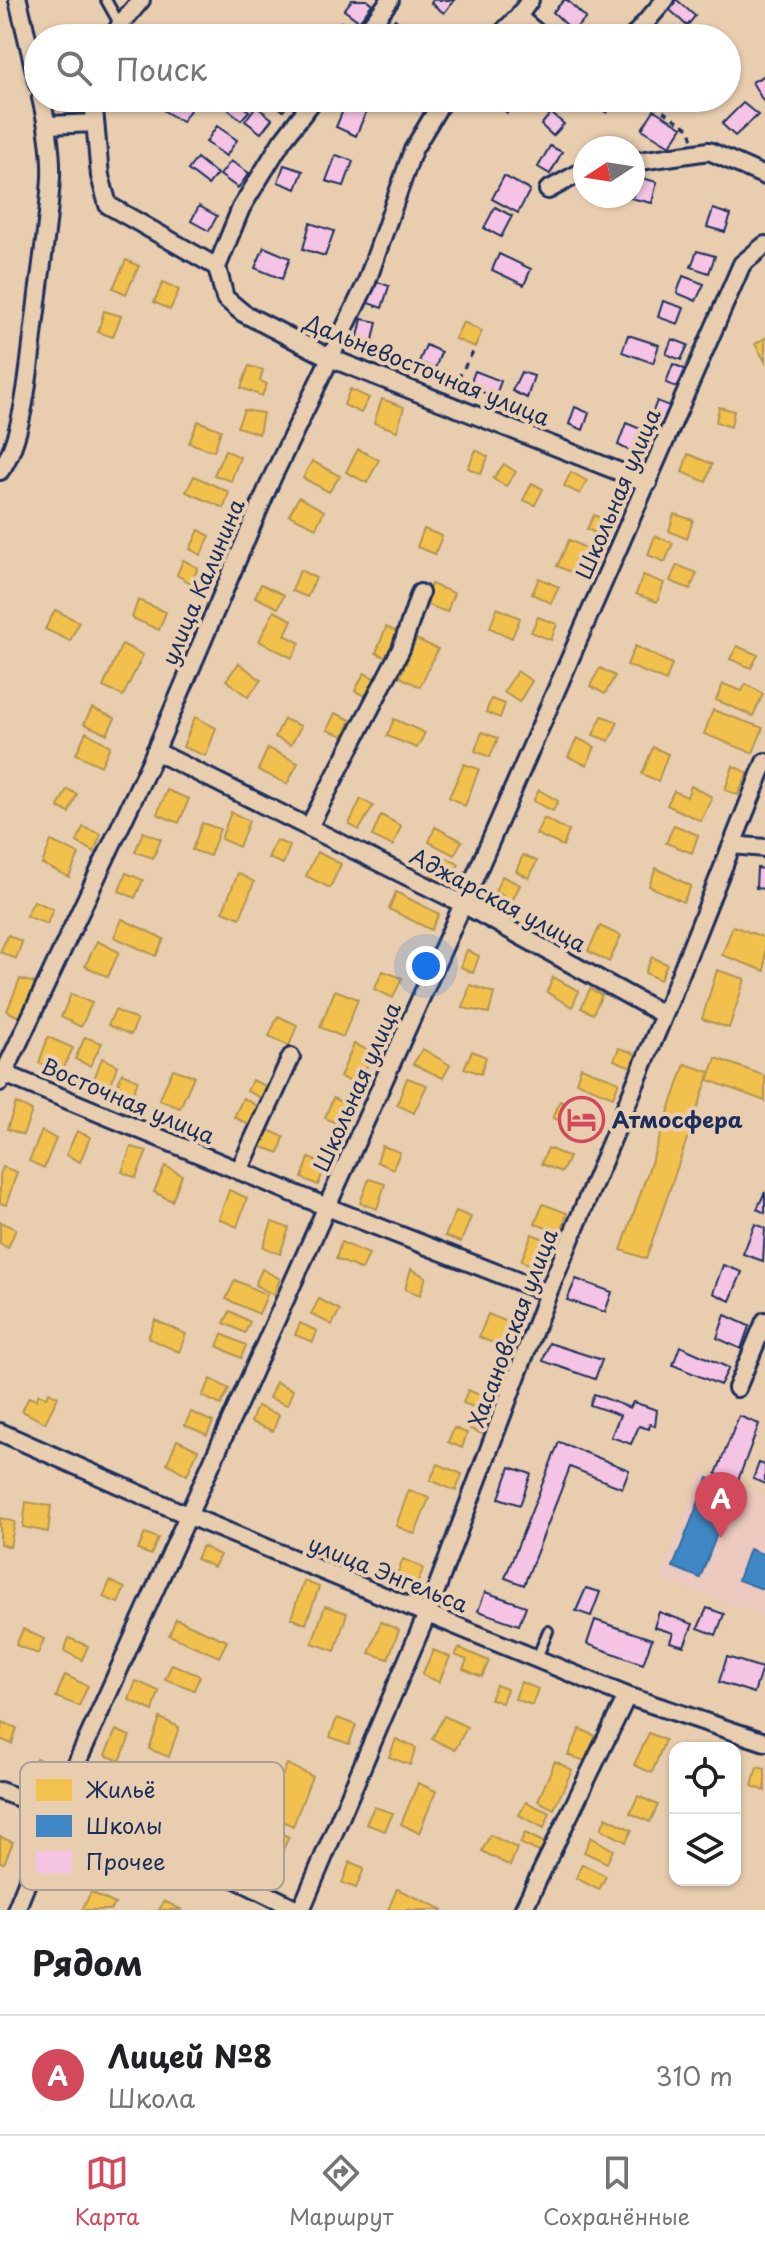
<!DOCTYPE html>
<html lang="ru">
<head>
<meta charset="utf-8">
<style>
  :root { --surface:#fff; --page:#f2f2f2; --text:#202124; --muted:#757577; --line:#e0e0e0; --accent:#d1495b }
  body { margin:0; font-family:"Playpen Sans",sans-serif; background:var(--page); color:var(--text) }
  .controls { position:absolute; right:24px; bottom:24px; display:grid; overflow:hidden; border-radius:16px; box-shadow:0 2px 6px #0004 }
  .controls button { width:72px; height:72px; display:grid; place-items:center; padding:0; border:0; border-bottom:2px solid var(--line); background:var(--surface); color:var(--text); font:40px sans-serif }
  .compass { position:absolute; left:573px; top:136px; width:72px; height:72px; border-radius:50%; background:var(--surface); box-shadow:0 2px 6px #0004; rotate:258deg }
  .you { position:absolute; left:426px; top:966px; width:28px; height:28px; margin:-20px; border:6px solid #fff; border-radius:50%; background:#1a73e8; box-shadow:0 0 0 12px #1a73e833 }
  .badge { display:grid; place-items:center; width:52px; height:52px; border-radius:50%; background:var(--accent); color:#fff; font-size:26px; font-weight:700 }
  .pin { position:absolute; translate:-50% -66px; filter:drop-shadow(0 2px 4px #0008) }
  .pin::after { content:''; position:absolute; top:42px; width:28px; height:24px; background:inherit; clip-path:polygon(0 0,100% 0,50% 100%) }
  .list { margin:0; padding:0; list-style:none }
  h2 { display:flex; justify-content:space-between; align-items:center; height:104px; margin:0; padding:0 32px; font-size:34px }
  h2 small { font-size:26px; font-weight:400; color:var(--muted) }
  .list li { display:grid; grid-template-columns:52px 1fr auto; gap:24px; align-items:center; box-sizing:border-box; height:120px; padding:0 32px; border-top:2px solid var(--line) }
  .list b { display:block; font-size:30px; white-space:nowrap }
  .list p { margin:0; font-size:26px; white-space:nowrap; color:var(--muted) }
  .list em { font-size:26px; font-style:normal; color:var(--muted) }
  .icon { flex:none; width:44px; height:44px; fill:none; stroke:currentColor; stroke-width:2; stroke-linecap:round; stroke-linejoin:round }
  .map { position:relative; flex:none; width:765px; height:1910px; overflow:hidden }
  .search { position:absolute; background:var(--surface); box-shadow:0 2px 6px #0004; left:24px; right:24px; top:24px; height:88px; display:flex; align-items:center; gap:20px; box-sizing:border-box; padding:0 28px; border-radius:44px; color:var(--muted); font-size:30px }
  .sheet { height:224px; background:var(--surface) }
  nav { display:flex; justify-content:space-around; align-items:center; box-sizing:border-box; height:112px; border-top:2px solid var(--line); background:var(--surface); font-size:22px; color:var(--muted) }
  nav a { display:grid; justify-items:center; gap:4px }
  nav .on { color:var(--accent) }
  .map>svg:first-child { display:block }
  .built { fill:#eccabf }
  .homes { fill:#f2c14e; stroke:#b29553; stroke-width:2 }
  .schools { fill:#3f88c5; stroke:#346da6; stroke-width:2 }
  .building { fill:#f5c3e3; stroke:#1b2f5e; stroke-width:2 }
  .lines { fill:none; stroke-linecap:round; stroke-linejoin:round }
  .lane-casing { stroke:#1b2f5e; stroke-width:14 }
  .street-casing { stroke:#1b2f5e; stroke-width:22 }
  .path { stroke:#1b2f5e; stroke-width:3; stroke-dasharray:6 6; stroke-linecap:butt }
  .lane { stroke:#e8cdaf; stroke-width:8 }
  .street { stroke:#e8cdaf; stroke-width:16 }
  .labels { text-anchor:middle; stroke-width:8; stroke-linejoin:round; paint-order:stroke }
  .street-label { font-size:22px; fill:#1b2f5e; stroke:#e8cdaf }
  .poi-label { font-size:22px; font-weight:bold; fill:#1b2f5e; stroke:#e8cdaf; text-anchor:start }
  .key { fill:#e8cdaf; stroke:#aa9e97; stroke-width:2 }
  .key-label { font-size:22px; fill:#1b2f5e }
</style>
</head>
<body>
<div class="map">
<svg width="765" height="1910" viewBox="0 0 765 1910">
  <rect width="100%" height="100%" fill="#e8cdaf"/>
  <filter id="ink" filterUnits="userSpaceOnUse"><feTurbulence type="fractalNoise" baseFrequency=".0125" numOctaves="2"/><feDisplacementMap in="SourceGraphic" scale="16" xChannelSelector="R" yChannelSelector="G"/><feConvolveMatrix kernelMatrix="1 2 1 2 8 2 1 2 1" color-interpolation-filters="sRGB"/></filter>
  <g filter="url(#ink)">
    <!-- built -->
    <path class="built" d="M701,1472l64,23v121l-104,-36z"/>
    <!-- homes -->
    <path class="homes" d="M126,260l13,6 -13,28 -13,-6z
      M163,282l16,8 -9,20 -16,-8z
      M104,311l17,5 -8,21 -15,-5z
      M463,322l19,9 -7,16 -20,-8z
      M765,338v23l-10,-17z
      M249,366l14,4 -3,11 7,3 -5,12 -21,-8z
      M350,389l19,9 -8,15 -17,-8z
      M382,399l22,8 -7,24 -23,-8z
      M719,407l15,4 -3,16 -15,-5z
      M244,410l19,3 -4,21 -22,-7z
      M198,421l23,9 -7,21 -25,-8z
      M358,449l21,11 -12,23 -21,-11z
      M225,450l15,7 -9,24 -17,-6z
      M476,450l12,7 -7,17 -13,-6z
      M688,454l24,10 -6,18 -24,-10z
      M312,461l28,15 -11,16 -26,-14z
      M504,464l12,8 -10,14 -13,-7z
      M571,472l16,9 -7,13 -16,-8z
      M194,476l35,16 -5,16 -38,-16z
      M532,483l11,6 -8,16 -12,-5z
      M299,497l25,14 -8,17 -27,-13z
      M674,514l19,6 -6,19 -18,-8z
      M594,515l16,8 -7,14 -16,-8z
      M424,529l18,7 -7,18 -18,-7z
      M199,530l11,6 -9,19 -11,-6z
      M655,536l18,7 -8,19 -17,-7z
      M569,540l23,11 -12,25 -23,-10z
      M183,560l15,8 -7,15 -14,-8z
      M677,565l20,8 -7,16 -20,-8z
      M300,570l16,8 -9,19 -15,-6z
      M643,575l21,8 -7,19 -21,-8z
      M539,578l20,9 -8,16 -19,-9z
      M261,584l23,11 -6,13 -23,-11z
      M431,584l23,9 -7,19 -23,-8z
      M138,600l28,12 -7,18 -27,-12z
      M497,608l23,10 -8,20 -22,-10z
      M55,610l24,12 -9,19 -25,-12z
      M274,611l18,9 -7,15 15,8 -8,15 -33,-17z
      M538,617l19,7 -6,16 -20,-8z
      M386,627l14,6 -11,26 -13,-6z
      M416,639l22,10 -18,38 -20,-10z
      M122,644l21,11 -20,41 -20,-9z
      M635,646l37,18 -6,17 -39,-16z
      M737,646l21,9 -7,13 -21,-9z
      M239,663l22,17 -13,17 -22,-17z
      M600,668l15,8 -10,18 -15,-8z
      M517,671l15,10 -13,21 -15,-10z
      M364,673l12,6 -7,19 -14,-7z
      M723,684l19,7 4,-7 17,10 -10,22 -37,-16z
      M491,699l14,5 -5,14 -14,-6z
      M92,708l23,10 -8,16 -23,-10z
      M713,710l50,18 -10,25 -49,-19z
      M335,713l16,7 -7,16 -17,-6z
      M602,716l16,6 -9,19 -16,-6z
      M195,717l21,11 -10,28 -23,-9z
      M284,719l17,7 -10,19 -16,-8z
      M394,719l31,14 -8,15 -30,-12z
      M86,732l24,14 -9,20 -25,-12z
      M482,732l16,6 -8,19 -15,-6z
      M577,738l18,9 -8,18 -19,-8z
      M653,747l15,7 -10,27 -16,-7z
      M268,748l30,15 -11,21 -29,-14z
      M464,764l15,5 -14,37 -16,-9z
      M733,766l15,7 -10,22 -13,-5z
      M691,786l21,11 -11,24 -34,-16 7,-14 13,6z
      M67,789l10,5 -8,19 -11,-6z
      M167,790l22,9 -10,24 -22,-9z
      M539,790l19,11 -5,10 -20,-10z
      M361,799l12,7 -14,24 -10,-6z
      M231,812l18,9 -10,26 -18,-8z
      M381,815l20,11 -8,20 -21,-10z
      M544,818l25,13 -6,15 -27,-12z
      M202,823l18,6 -10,27 -18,-6z
      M674,825l24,10 -6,18 -26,-10z
      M83,827l18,7 -7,18 -17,-10z
      M435,827l27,14 -8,14 -25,-13z
      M143,832l18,7 -8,19 -18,-6z
      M276,840l14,6 -7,18 -15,-6z
      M51,841l28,13 -10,23 -27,-13z
      M317,852l24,12 -11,24 -24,-12z
      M439,854l20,10 -10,22 -19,-9z
      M523,855l14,6 -8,17 -13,-7z
      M656,868l35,18 -8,16 -34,-16z
      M126,873l17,7 -8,18 -16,-7z
      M238,873l16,9 -14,36 -17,-7z
      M502,876l18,9 -8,16 -17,-10z
      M396,892l43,22 -8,16 -42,-21z
      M34,901l19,8 -6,15 -21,-8z
      M122,919l42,20 -8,17 -42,-19z
      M600,926l21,10 -12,26 -21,-11z
      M733,926l32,12v33l-43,-16z
      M8,935l14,7 -6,17 -16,-7z
      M97,941l22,11 -11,25 -23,-11z
      M467,950l12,6 -6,17 -12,-6z
      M652,957l15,7 -7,16 -15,-7z
      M717,970l28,9 -16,49 -27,-9z
      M383,971l19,7 -9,20 -19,-9z
      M553,977l26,14 -7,16 -25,-15z
      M20,979l15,4 -14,35 -14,-7z
      M470,985l24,8 -5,20 -26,-5z
      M590,989l12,6 -9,19 -12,-6z
      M335,990l23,9 -15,38 -23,-10z
      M71,994l21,9 -11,24 -20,-10z
      M115,1010l22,10 -6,15 -23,-10z
      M278,1016l19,9 -8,21 -20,-10z
      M48,1037l25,11 -12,24 -22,-9z
      M85,1037l17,6 -12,23 -15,-7z
      M354,1044l19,8 -14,33 -19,-8z
      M619,1048l17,6 -5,13 -17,-7z
      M423,1049l27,16 -7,13 -30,-14z
      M472,1051l14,6 -5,17 -17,-6z
      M102,1058l15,7 -8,26 -17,-7z
      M716,1058l49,18v25l-57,-21z
      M685,1064l25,8 -64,187 -25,-9z
      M581,1067l38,15 -6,15 -37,-15z
      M173,1069l21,7 -14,32 -21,-8z
      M122,1073l16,7 -8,22 -16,-7z
      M407,1078l20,7 -13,28 -17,-8z
      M252,1080l16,7 -5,12 -16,-8z
      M243,1098l20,11 -8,19 -21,-11z
      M333,1098l19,9 -10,19 -17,-8z
      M560,1101l35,14 -6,17 -36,-14z
      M16,1103l16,8 -9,24 -16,-6z
      M266,1129l18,8 -5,16 -20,-7z
      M42,1131l14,8 -12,29 -15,-7z
      M77,1131l13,6 -10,25 -14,-7z
      M382,1146l18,6 -7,17 -16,-7z
      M131,1147l16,4 -11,27 -14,-6z
      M548,1148l21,9 -7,15 -21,-8z
      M309,1158l17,7 -8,20 -16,-7z
      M165,1166l17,9 -10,26 -18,-9z
      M3,1167l14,5 -11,33 -6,-2v-28z
      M369,1179l16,5 -8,25 -17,-6z
      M229,1190l18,8 -10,29 -18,-8z
      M543,1204l24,9 -6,20 -26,-9z
      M456,1211l15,6 -10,25 -16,-6z
      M0,1222l16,7 -8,19 -8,-4z
      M272,1222l17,6 -9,26 -17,-7z
      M532,1234l22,9 -11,27 -22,-9z
      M341,1242l28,12 -7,16 -26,-11z
      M262,1269l18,10 -6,16 -19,-10z
      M411,1269l15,8 -6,18 -15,-6z
      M235,1280l32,15 -8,19 -33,-15z
      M319,1299l21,11 -8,15 -21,-11z
      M230,1311l20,11 -5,11 -21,-10z
      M488,1314l22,9 -8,24 -23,-10z
      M155,1320l31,14 -7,18 -31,-14z
      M300,1323l17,8 -4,11 -18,-7z
      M222,1334l24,11 -5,13 -24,-12z
      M211,1379l18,10 -8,16 -19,-9z
      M276,1382l17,8 -6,15 -18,-7z
      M468,1390l21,9 -5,12 -21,-8z
      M49,1392l9,5 -13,26 -23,-12 7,-14 7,3 3,-6 7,3z
      M257,1406l22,9 -6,16 -22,-9z
      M191,1412l22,10 -6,13 -22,-10z
      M474,1418l12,5 -4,11 -12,-5z
      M454,1428l13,5 -5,15 -14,-6z
      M177,1440l21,10 -11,25 -20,-12z
      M438,1464l24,10 -6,17 -26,-11z
      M409,1490l20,8 -14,36 -19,-8z
      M26,1502l25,4 -3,26 -25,-5z
      M0,1518l15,4 -5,25 -10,-3z
      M145,1533l13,5 -7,17 -13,-5z
      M202,1546l18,9 -6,12 -18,-8z
      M403,1559l20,9 -7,20 -21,-8z
      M110,1581l15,7 -7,15 -15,-6z
      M304,1581l15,6 -13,37 -15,-6z
      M325,1606l22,7 -12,38 -23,-8z
      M176,1619l51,22 -8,16 -50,-22z
      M381,1622l18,8 -11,29 -19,-6z
      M23,1629l21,10 -6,15 -22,-9z
      M69,1638l19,8 -6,14 -18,-9z
      M459,1648l30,13 -7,16 -19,-8 4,-9 -12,-5z
      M433,1650l17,7 -11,25 -17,-7z
      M172,1664l28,12 -6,14 -29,-11z
      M65,1675l23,11 -9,20 -23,-9z
      M136,1681l23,10 -6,20 -24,-11z
      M521,1682l17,7 -6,16 -17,-6z
      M496,1685l11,4 -5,14 -12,-4z
      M444,1716l23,11 -12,23 -23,-11z
      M160,1718l19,9 -10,30 -20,-8z
      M337,1718l19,7 -7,19 -19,-7z
      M2,1722l15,6 -5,16 -12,-5z
      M580,1729l16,7 -11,25 -17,-6z
      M116,1730l14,6 -10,25 -15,-6z
      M649,1733l16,7 -13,33 -18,-8z
      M396,1739l20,9 -6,17 -21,-8z
      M36,1758l17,9 -7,20 -18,-10z
      M555,1761l17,9 -18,39 -16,-8z
      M287,1764l25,12 -19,50 -26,-12z
      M757,1767l8,2v22l-13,-5z
      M418,1783l18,8 -17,42 -18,-9z
      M638,1796l20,9 -8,17 -20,-9z
      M526,1802l24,11 -6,15 -25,-13z
      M374,1807l19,6 -8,18 -19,-7z
      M606,1817l26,13 -6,12 -25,-13z
      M259,1823l30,14 -13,26 -30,-14z
      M525,1833l22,11 -6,9 -21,-10z
      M490,1835l27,13 -7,18 -28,-15z
      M0,1837l13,5 -9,21 -4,-1z
      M591,1837l22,13 -6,13 -23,-11z
      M350,1862l14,6 -8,20 -14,-5z
      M582,1864l24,12 -7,14 -23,-12z
      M397,1889l47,21h-56z
      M91,1892l24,12 -4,6h-29z
      M164,1901l18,9h-23z"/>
    <!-- schools -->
    <path class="schools" d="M708,1478l27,10 -35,90 -27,-11z
      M749,1549l16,6v35l-27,-10z"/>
    <!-- building -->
    <path class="building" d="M352,0h15l5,4 -13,17 -15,-11z
      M433,0h21l-10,13 -13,-10z
      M564,0h3l19,18 -13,13 -20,-19z
      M673,0h4l18,16 -8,10 -20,-19z
      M395,19l12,11 -7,8h-21z
      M341,22l12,10 -5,6h-16l-2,-2z
      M659,26l14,12h-25z
      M765,75v25l-2,1 -11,-19z
      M164,98h14l14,9 -10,15 -24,-15z
      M270,98h24l-11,13z
      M493,98h17l6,6 -9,9z
      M596,98h21l-10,15 -15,-9z
      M236,99l13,12 -8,9 -13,-11z
      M346,103l20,9 -10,24 -20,-9z
      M743,103l15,12 -23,21 -13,-12z
      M256,106l16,13 -11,14 -16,-12z
      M654,110l28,17 -12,19 -28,-17z
      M551,113l13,11 -11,12 -12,-11z
      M217,126l20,14 -11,16 -20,-14z
      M550,146l12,6 -12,22 -12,-7z
      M336,155l17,6 -9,25 -18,-5z
      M197,158l20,16 -9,11 -20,-15z
      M231,161l18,12 -11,15 -18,-13z
      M284,165l19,6 -7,18 -18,-7z
      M504,176l26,14 -12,23 -26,-14z
      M633,176l24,6 -5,21 -26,-6 7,-1z
      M199,206l18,10 -8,15 -18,-10z
      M495,207l17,9 -11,21 -17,-9z
      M713,209l18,6 -6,17 -18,-5z
      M310,223l24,8 -9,25 -22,-7z
      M264,247l26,11 -8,21 -27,-11z
      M697,251l18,5 -6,17 -18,-6z
      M499,254l32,15 -7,16 -32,-15z
      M683,276l21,8 -8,17 -19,-8z
      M375,281l14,5 -7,22 -14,-5z
      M663,301l21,7 -6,16 -20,-7z
      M362,319l15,3 -6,27 -15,-3z
      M628,335l31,10 -6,18 -31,-11z
      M672,339l16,6 -7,15 -15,-6z
      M426,345l15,7 -6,17 -16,-7z
      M673,364l16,7 -7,18 -16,-6z
      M475,371l26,10 -6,16 -26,-10z
      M521,372l13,4 -7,22 -15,-7z
      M657,401l15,6 -8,19 -15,-5z
      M575,407l14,6 -6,17 -14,-6z
      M626,423l17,7 -9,23 -16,-8z
      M757,868l8,1v20l-9,-1z
      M765,1192v21l-8,-4z
      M755,1224l10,4 -2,33 -20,-7z
      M723,1265l19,7 -12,29 -17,-8z
      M576,1279l36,13 -7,20 -38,-12z
      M725,1315l24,11 -8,23 -24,-11z
      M549,1343l53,17 -7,19 -52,-18z
      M680,1346l49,22 -9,17 -47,-20z
      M594,1394l36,14 3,-6 24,8 -2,16 -5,-2 -1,5 -10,-3 -8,18 -20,-7 9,-22 -30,-10z
      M739,1416l20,8 -22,59 -21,-9z
      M559,1442l70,28 -7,18 -52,-21 -46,118 -19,-7z
      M759,1463l6,2v19l-12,-5z
      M510,1467l21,7 -11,31 -21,-7z
      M586,1588l14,4 -9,24 -15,-5z
      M485,1592l41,14 -7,19 -41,-14z
      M707,1608l17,6 -8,21 -18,-7z
      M659,1612l34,12 -9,22 -14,-4 3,-9 -19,-6z
      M595,1620l57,19 -9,25 -56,-20z
      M727,1657l35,11 -8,25 -35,-11z"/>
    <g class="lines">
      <defs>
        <path id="lane" d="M106,0l14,25
          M537,1658l11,-27"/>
        <path id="street" d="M18,0l20,84
          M518,17l25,21
          M113,38l7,-13 21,-25
          M361,38l29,-38
          M497,38l21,-21 12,-17
          M632,38l33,-38
          M93,98l7,78 8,29 109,62
          M48,125l47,-2
          M633,162l76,-11 56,25
          M548,190l37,-20
          M217,267l8,31 18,15 87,45 318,125
          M217,267l24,-59 41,-67 33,-43
          M0,471c26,-35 30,-117 36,-160 5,-45 13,-90 15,-134 1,-27 -4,-54 -10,-79
          M155,751l308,153 201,111
          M309,827l92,-178 19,-56
          M732,845l33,3
          M0,1072l327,135 221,86
          M0,1082l152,-323 120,-281 94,-194 47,-134 31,-52
          M239,1171l52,-114
          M737,1388l28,-67
          M0,1432l187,83 440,181 138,46
          M0,1791l33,12 56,4 210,103
          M16,1910l42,-105 405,-901 279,-640 23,-19
          M301,1910l126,-296 121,-321 116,-278 101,-253
          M523,1910l104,-214"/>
      </defs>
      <!-- lane casing -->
      <use href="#lane" class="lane-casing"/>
      <!-- street casing -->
      <use href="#street" class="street-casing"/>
      <!-- path -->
      <path class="path" d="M643,98l47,31 3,11
        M452,389l22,-39"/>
      <!-- lane -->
      <use href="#lane" class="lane"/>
      <!-- street -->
      <use href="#street" class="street"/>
    </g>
  </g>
  <!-- icons -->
  <defs>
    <symbol id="hotel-ring" viewBox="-11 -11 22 22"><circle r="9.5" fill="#e8cdaf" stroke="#d1495b" stroke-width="1.5"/><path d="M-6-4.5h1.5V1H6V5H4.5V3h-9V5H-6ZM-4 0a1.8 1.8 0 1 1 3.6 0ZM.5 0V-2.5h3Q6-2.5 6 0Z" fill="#d1495b"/></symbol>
  </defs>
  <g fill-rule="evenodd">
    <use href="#hotel-ring" x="556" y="1094" width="51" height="51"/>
  </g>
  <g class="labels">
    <!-- street labels -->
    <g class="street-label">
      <text transform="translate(427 370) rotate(22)" y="8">Дальневосточная улица</text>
      <text transform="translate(618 494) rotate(-67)" y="8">Школьная улица</text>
      <text transform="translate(203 582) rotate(-67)" y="8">улица Калинина</text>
      <text transform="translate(498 900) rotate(28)" y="8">Аджарская улица</text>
      <text transform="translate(357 1087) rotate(-66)" y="8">Школьная улица</text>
      <text transform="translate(128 1101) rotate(23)" y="8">Восточная улица</text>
      <text transform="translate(513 1328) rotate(-69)" y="8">Хасановская улица</text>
      <text transform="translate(388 1574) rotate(22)" y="8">улица Энгельса</text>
    </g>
    <!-- poi labels -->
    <g class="poi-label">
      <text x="612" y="1128">Атмосфера</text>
    </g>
  </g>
  <!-- legend -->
  <rect x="20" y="1762" width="264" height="128" rx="12" class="key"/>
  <rect x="36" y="1779" width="36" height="22" fill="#f2c14e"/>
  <rect x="36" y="1815" width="36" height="22" fill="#3f88c5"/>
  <rect x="36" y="1851" width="36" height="22" fill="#f5c3e3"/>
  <g class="key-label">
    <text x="86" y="1798">Жильё</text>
    <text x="86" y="1834">Школы</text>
    <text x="86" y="1870">Прочее</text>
  </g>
</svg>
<div class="controls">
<button><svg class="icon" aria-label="locate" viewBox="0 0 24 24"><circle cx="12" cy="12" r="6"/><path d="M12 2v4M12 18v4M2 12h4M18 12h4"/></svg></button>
<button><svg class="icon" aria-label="layers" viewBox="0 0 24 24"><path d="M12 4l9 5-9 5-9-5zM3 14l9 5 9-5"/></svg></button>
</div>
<svg class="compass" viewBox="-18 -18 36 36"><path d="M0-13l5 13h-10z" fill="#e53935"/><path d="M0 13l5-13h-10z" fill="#757577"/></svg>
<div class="you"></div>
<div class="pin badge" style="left:721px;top:1538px">A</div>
<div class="search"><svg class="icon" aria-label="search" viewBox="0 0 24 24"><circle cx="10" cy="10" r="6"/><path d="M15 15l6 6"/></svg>Поиск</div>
</div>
<section class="sheet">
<h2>Рядом<small></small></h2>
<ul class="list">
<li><span class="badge">A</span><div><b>Лицей №8</b><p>Школа</p></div><em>310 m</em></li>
</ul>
</section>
<nav>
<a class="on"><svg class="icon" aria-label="map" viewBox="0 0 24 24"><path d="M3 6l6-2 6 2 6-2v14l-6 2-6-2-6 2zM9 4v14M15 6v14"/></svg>Карта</a>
<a><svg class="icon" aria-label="directions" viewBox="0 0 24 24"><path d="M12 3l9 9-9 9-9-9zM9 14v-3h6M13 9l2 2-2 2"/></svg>Маршрут</a>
<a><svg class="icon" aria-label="saved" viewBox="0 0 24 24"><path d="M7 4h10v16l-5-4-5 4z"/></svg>Сохранённые</a>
</nav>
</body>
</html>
